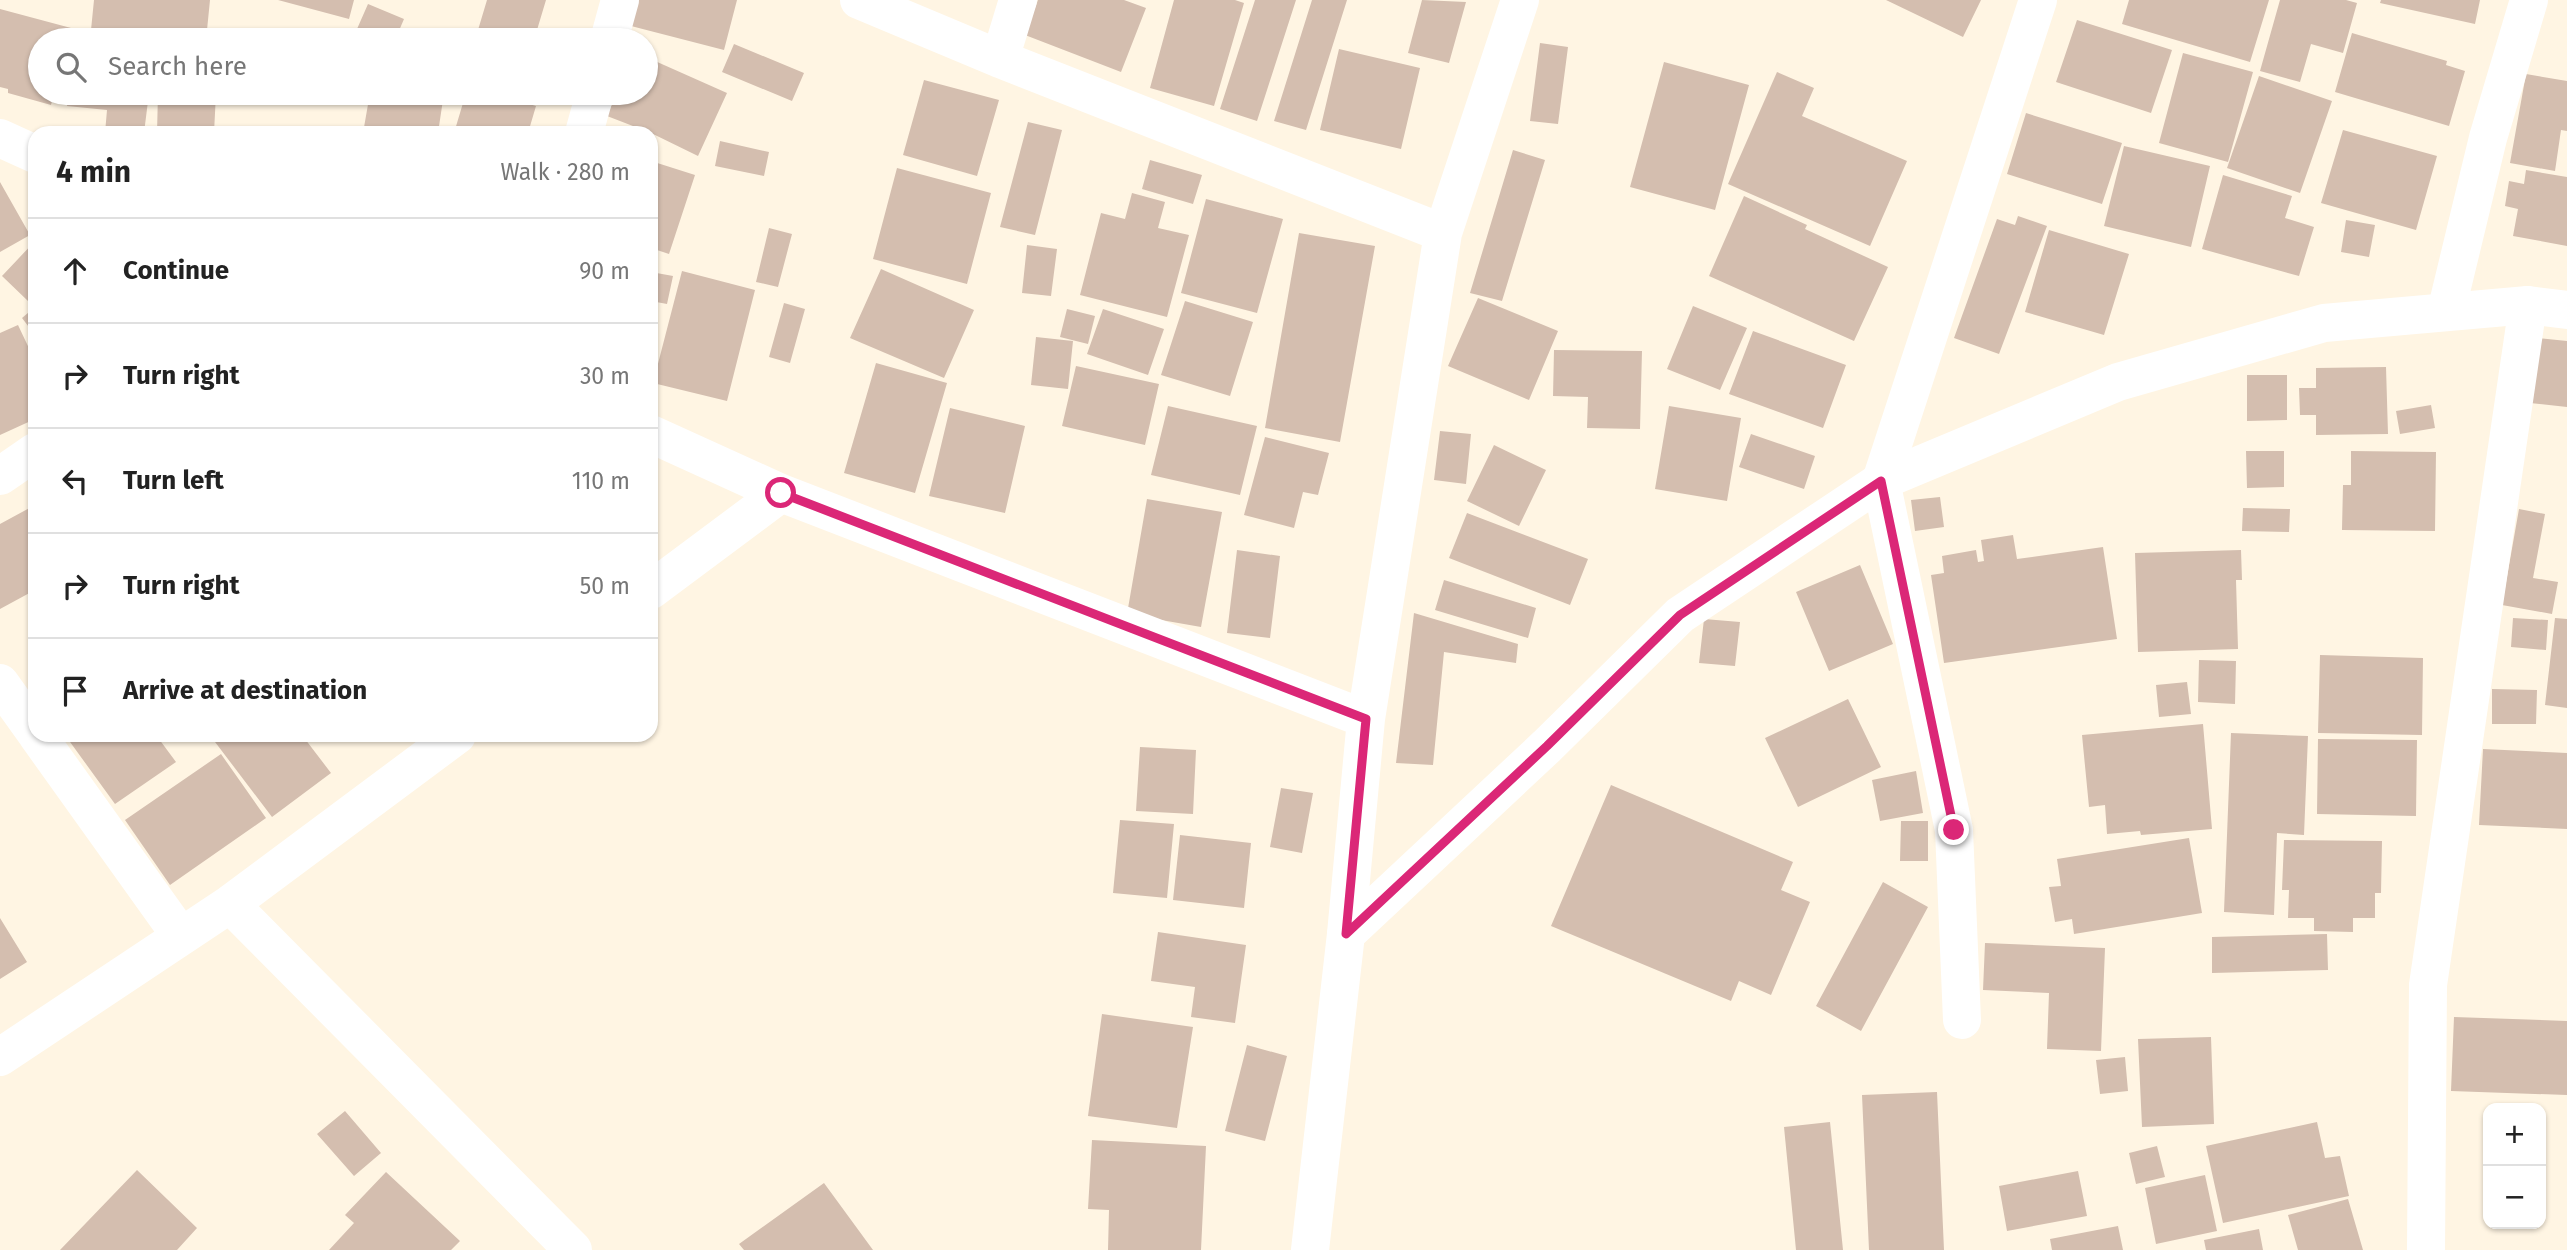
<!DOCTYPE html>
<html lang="en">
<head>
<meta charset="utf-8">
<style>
  :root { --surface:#fff; --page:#f2f2f2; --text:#222; --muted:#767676; --line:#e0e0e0 }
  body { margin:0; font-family:"Fira Sans",sans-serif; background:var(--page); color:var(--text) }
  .controls { position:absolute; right:21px; bottom:21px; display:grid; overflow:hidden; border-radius:14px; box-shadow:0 2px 5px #0004 }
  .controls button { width:63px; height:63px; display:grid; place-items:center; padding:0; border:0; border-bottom:2px solid var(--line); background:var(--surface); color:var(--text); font:35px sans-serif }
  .stop { position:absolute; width:21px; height:21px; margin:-16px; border:5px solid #db2777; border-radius:50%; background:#fff }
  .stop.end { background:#db2777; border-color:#fff; box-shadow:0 2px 7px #0008 }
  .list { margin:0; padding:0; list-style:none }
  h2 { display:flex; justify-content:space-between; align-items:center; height:91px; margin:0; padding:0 28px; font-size:30px }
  h2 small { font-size:23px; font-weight:400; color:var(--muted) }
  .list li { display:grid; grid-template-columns:46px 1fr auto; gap:21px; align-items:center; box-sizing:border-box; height:105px; padding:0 28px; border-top:2px solid var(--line) }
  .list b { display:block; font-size:26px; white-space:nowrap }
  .list em { font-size:23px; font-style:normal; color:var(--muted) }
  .icon { flex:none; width:38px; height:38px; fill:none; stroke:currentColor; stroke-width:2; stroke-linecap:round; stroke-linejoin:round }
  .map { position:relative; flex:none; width:2567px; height:1250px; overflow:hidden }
  .search { position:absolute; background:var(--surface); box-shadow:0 2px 5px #0004; left:28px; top:28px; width:630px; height:77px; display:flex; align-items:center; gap:18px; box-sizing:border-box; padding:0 24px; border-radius:38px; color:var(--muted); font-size:26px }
  .panel { position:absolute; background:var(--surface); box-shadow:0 2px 5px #0004; left:28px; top:126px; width:630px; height:616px; border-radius:21px }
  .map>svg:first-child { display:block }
  .building { fill:#d4beaf }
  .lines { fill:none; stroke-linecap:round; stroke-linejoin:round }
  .street { stroke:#fff; stroke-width:38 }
  .secondary { stroke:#fff; stroke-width:38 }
  .route { stroke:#db2777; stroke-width:9 }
</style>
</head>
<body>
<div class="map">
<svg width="2567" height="1250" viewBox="0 0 2567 1250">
  <rect width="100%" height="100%" fill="#fff5e3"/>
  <!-- building -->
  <path class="building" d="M94,0h116l-4,40 -115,-10z
    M278,0h76l-5,19z
    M487,0h59l-12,40h-59z
    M637,0h100l-13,50 -93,-24z
    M1038,0h86l22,8 -25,64 -96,-37z
    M1174,0h61l9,3 -30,103 -64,-18z
    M1255,0h41l-39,121 -37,-12z
    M1312,0h35l-41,130 -32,-9z
    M1422,0l44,2 -17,61 -41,-10z
    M1886,0h95l-18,37z
    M2129,0h140l-19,62 -128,-38z
    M2280,0h66l11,3 -14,50 -32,-9 -11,38 -40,-11z
    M2381,0h99l-5,24 -95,-21z
    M368,4l36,15 -9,21h-11l-27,-11z
    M0,9l71,19 -3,12h-28v53h14l-3,12 -43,-12v-4l-8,-2z
    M2077,20l95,30 -21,63 -95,-31z
    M77,33l42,6v1h-43z
    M2352,33l95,28 -1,4 19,6 -16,55 -114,-34z
    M1540,43l28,4 -10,77 -28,-3z
    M734,44l70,29 -12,28 -70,-29z
    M1339,49l81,19 -19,81 -81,-19z
    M2183,53l70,19 -25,90 -69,-19z
    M646,57l81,36 -29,63 -47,-23 -44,-17 10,-23h29z
    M1664,62l85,23 -34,125 -85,-23z
    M1777,72l37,16 -12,28 105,45 -37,85 -142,-62z
    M2526,74l41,7v50l-6,-1 -6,41 -45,-8z
    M2259,76l73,25 -32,92 -73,-25z
    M924,80l75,20 -22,76 -74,-21z
    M69,93h80l-5,40h-39l2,-23 -40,-4z
    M158,93h58l-2,40h-57z
    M370,93h74l-6,40h-75z
    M466,93h26l44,13 -8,27h-74z
    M2026,113l96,30 -20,61 -95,-30z
    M1028,122l34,8 -27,105 -35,-8z
    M2343,130l94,26 -21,74 -95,-27z
    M720,141l49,11 -5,24 -49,-10z
    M2124,146l86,20 -19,81 -87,-21z
    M1513,150l32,10 -43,141 -32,-8z
    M1150,160l52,15 -9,29 -51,-15z
    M651,161l44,14 -26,79 -18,-6z
    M897,168l94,25 -24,91 -94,-25z
    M2526,170l41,7v69l-54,-10 5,-27 -13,-3 4,-25 15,3z
    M2223,175l69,21 -7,22 29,9 -15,49 -97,-27z
    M0,182l30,53 -30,17z
    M1132,193l33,9 -7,26 31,7 -22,82 -87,-22 21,-82 24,6z
    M1744,196l63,29 -2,4 83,38 -34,74 -145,-65z
    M1206,199l77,20 -26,94 -76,-20z
    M2018,216l29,10 -48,128 -45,-16 43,-119 18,6z
    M2346,220l29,5 -6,32 -28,-5z
    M769,228l23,6 -14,53 -22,-5z
    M2049,230l80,24 -25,81 -79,-23z
    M1299,233l76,13 -35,196 -75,-14z
    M35,241v52l-7,8 -26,-25z
    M1027,245l30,4 -6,47 -29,-3z
    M881,269l93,41 -30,68 -94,-40z
    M682,271l73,19 -28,111 -74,-18z
    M651,272l22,4 -6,28 -16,-3z
    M1478,298l80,33 -29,69 -81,-34z
    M1185,301l68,21 -23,74 -69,-21z
    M784,303l21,6 -15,54 -21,-6z
    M1693,306l54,22 -27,62 -53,-21z
    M35,307v28l-13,-17z
    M1067,309l28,7 -7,28 -28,-7z
    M1103,309l61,20 -16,46 -61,-21z
    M18,325l17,36v58l-35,16v-102z
    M1753,331l93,34 -23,63 -94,-34z
    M1036,337l37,4 -5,48 -37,-4z
    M2537,338l30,3v66l-37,-4z
    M1554,350l88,1 -2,78 -53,-1 1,-31 -35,-1z
    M876,363l71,20 -32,110 -71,-20z
    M1076,366l83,18 -14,61 -83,-19z
    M2386,367l2,67 -72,1v-20h-16l-1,-27h17v-20z
    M2247,375h40v45l-40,1z
    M2431,405l4,23 -35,6 -4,-23z
    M1168,406l89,20 -17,69 -89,-20z
    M1669,406l72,12 -14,83 -72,-12z
    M950,408l75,18 -20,87 -76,-17z
    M1440,431l31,3 -5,50 -32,-4z
    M1751,434l64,22 -11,33 -65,-22z
    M1265,437l64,16 -11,42 -15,-3 -9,36 -50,-13z
    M1494,445l52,25 -27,56 -52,-25z
    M2246,451h38v36l-37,1z
    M2351,451l85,1 -1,79 -93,-1 1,-45h8z
    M1940,497l4,30 -29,4 -4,-31z
    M1147,499l75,13 -21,115 -74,-13z
    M35,505v85l-35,19v-85z
    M2243,508l47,1 -1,23 -47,-1z
    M2519,509l26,5 -12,64 25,4 -6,32 -50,-9z
    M1467,513l121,46 -18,46 -121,-47z
    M2013,535l4,24 86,-12 14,92 -173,24 -13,-88 13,-2 -2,-17 34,-6 2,12 6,-1 -3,-21z
    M1237,550l43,6 -10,82 -43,-5z
    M2241,550l1,30h-6l2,69 -100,3 -3,-99z
    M1860,565l33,79 -64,27 -33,-79z
    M1444,580l92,28 -8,30 -93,-28z
    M1414,613l104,31 -2,19 -72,-11 -11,113 -37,-2z
    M2513,618l35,2 -2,30 -35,-3z
    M2555,618l12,1v89l-22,-3z
    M1704,619l36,3 -5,44 -36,-3z
    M2320,655l103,3 -1,77 -104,-2z
    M2199,660l37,1 -1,43 -37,-2z
    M2187,682l4,32 -32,3 -3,-32z
    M2492,689l45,1 -1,34h-44z
    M1848,699l33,68 -83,40 -33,-69z
    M2203,724l9,105 -71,6 -1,-4 -33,3 -2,-29 -16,2 -7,-72z
    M2231,733l77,3 -4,99 -27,-2 -3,82 -50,-3z
    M65,735h91l20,27 -61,42z
    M216,735h86l29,38 -59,44 -60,-79z
    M2318,739l99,1 -1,76 -99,-2z
    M1140,747l56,3 -3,64 -57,-3z
    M2483,749l84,4v76l-88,-4z
    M221,754l45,64 -96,67 -45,-65z
    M1916,771l7,42 -43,8 -8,-41z
    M1611,785l182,77 -12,28 29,12 -39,93 -32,-14 -8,20 -180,-75z
    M1281,788l32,5 -11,60 -32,-6z
    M1120,820l54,4 -7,74 -54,-5z
    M1901,821h27v40h-28z
    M1180,835l71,8 -7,65 -71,-8z
    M2189,838l13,75 -128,21 -2,-15 -17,3 -6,-35 12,-1 -4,-27z
    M2284,840l98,1 -1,52h-6v25h-22v14l-39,-1v-13h-26l1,-28h-7z
    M1883,882l45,25 -67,124 -45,-25z
    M0,918l27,44 -27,17z
    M1158,932l88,13 -11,78 -44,-6 4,-30 -44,-6z
    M2327,934l1,36 -116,3v-36z
    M1985,943l120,5 -4,103 -54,-2 2,-56 -66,-3z
    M1102,1014l91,13 -16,101 -89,-12z
    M2454,1017l113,4v74l-116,-4z
    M2211,1037l3,87 -72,3 -4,-88z
    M1247,1045l40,11 -22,85 -40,-10z
    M2125,1057l3,34 -28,3 -4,-34z
    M1937,1092l7,158h-75l-7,-155z
    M345,1111l36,42 -27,23 -37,-42z
    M1830,1122l13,128h-47l-12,-123z
    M2317,1122l8,36 15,-2 9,40 -126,27 -17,-77z
    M1092,1140l114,6 -5,104h-93l1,-40 -21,-1z
    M2157,1146l8,31 -29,7 -7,-31z
    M137,1170l60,58 -20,22h-117z
    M2078,1171l9,45 -80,15 -8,-45z
    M386,1172l74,69 -9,9h-122l25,-27 -9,-8z
    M2205,1175l12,56 -61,13 -11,-56z
    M824,1183l49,67h-129l-5,-6z
    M2348,1199l15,51h-65l-10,-35z
    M2118,1226l5,24h-71l-2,-11z
    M2259,1229l4,21h-57l-2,-10z"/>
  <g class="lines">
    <!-- street -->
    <path class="street" d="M859,0l141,59 443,174
      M609,40l11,-40
      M1000,59l18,-59
      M584,133l11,-40
      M0,138l35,16
      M2446,312l42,-174 41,-138
      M651,434l130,59 585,226
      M0,476l35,-24
      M651,590l130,-97
      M0,683l35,49
      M37,735l143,200
      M230,904l343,346
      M1346,934l20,-215 77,-486 77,-233
      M1962,1020l-8,-190 -73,-349 157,-481
      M0,1057l230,-153 227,-169
      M2426,1250l2,-265 100,-680"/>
    <!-- secondary -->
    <path class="secondary" d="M1310,1250l36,-316 201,-188 133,-131 201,-134 237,-99 206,-59 204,-18 39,5"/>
  </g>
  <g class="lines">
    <!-- route -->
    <path class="route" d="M781,493l585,226 -20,215 201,-188 133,-131 201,-134 73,349"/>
  </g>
</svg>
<div class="controls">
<button>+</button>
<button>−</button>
</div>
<div class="stop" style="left:781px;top:493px"></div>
<div class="stop end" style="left:1954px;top:830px"></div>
<div class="search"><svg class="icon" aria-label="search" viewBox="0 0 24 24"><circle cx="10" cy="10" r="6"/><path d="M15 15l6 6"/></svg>Search here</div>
<section class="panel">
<h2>4 min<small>Walk · 280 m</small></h2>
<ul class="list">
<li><svg class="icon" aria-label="ahead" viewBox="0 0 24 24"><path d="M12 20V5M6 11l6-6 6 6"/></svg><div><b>Continue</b></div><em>90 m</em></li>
<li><svg class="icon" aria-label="right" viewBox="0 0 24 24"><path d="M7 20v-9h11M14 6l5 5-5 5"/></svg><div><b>Turn right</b></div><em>30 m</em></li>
<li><svg class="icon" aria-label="left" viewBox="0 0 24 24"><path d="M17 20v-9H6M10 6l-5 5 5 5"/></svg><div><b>Turn left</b></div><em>110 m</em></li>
<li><svg class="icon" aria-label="right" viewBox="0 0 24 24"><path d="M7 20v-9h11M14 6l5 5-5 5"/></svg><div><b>Turn right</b></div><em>50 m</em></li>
<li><svg class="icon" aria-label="arrive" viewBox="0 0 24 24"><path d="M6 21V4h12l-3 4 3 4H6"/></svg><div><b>Arrive at destination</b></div></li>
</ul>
</section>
</div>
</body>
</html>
